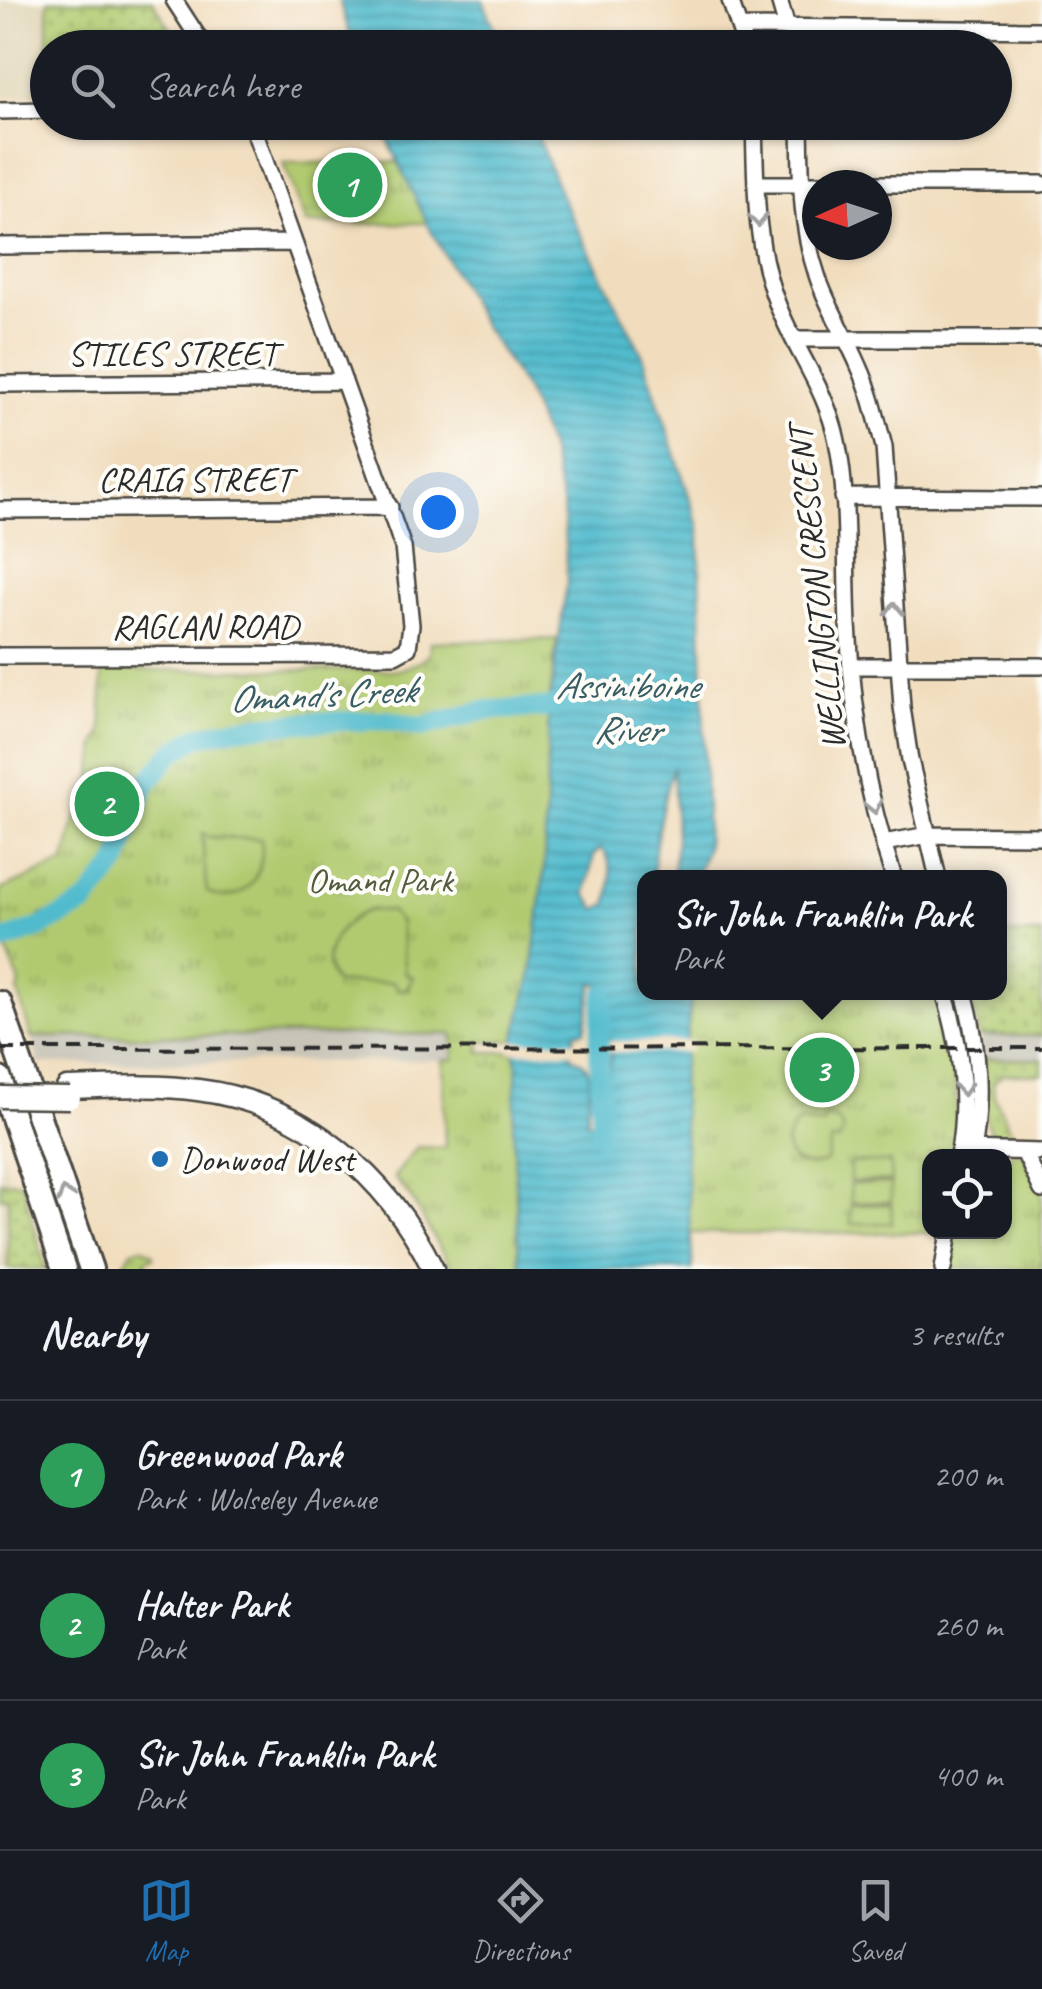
<!DOCTYPE html>
<html lang="en">
<head>
<meta charset="utf-8">
<style>
  :root { --surface:#171b24; --page:#20242c; --text:#f1f3f6; --muted:#9ea1a6; --line:#363941; --accent:#1f6fb2 }
  body { margin:0; font-family:Caveat,sans-serif; background:var(--page); color:var(--text) }
  .controls { position:absolute; right:30px; bottom:30px; display:grid; overflow:hidden; border-radius:20px; box-shadow:0 2px 8px #0004 }
  .controls button { width:90px; height:90px; display:grid; place-items:center; padding:0; border:0; border-bottom:2px solid var(--line); background:var(--surface); color:var(--text); font:50px sans-serif }
  .compass { position:absolute; left:802px; top:170px; width:90px; height:90px; border-radius:50%; background:var(--surface); box-shadow:0 2px 8px #0004; rotate:267deg }
  .you { position:absolute; left:438px; top:512px; width:35px; height:35px; margin:-25px; border:8px solid #fff; border-radius:50%; background:#1a73e8; box-shadow:0 0 0 15px #1a73e833 }
  .badge { display:grid; place-items:center; width:65px; height:65px; border-radius:50%; background:var(--accent); color:#fff; font-size:32px; font-weight:700 }
  .pin { position:absolute; translate:-50% -50%; border:5px solid #fff; box-shadow:0 2px 10px #0006 }
  .popup { position:absolute; left:637px; top:870px; width:370px; height:130px; box-sizing:border-box; display:grid; place-content:center; border-radius:20px; background:var(--surface); filter:drop-shadow(0 2px 8px #0005); font-size:32px; white-space:nowrap; color:var(--muted) }
  .popup b { font-size:38px; color:var(--text) }
  .popup::after { content:''; position:absolute; left:50%; top:100%; margin-left:-20px; border:20px solid transparent; border-top-color:var(--surface) }
  .list { margin:0; padding:0; list-style:none }
  h2 { display:flex; justify-content:space-between; align-items:center; height:130px; margin:0; padding:0 40px; font-size:42px }
  h2 small { font-size:32px; font-weight:400; color:var(--muted) }
  .list li { display:grid; grid-template-columns:65px 1fr auto; gap:30px; align-items:center; box-sizing:border-box; height:150px; padding:0 40px; border-top:2px solid var(--line) }
  .list b { display:block; font-size:38px; white-space:nowrap }
  .list p { margin:0; font-size:32px; white-space:nowrap; color:var(--muted) }
  .list em { font-size:32px; font-style:normal; color:var(--muted) }
  .icon { flex:none; width:55px; height:55px; fill:none; stroke:currentColor; stroke-width:2; stroke-linecap:round; stroke-linejoin:round }
  .map { position:relative; flex:none; width:1042px; height:1269px; overflow:hidden }
  .search { position:absolute; background:var(--surface); box-shadow:0 2px 8px #0004; left:30px; right:30px; top:30px; height:110px; display:flex; align-items:center; gap:25px; box-sizing:border-box; padding:0 35px; border-radius:55px; color:var(--muted); font-size:38px }
  .sheet { height:580px; background:var(--surface) }
  nav { display:flex; justify-content:space-around; align-items:center; box-sizing:border-box; height:140px; border-top:2px solid var(--line); background:var(--surface); font-size:28px; color:var(--muted) }
  nav a { display:grid; justify-items:center; gap:5px }
  nav .on { color:var(--accent) }
  .map>svg:first-child { display:block }
  .built { fill:#dfd3b4 }
  .railway { fill:#c8c4b8 }
  .grass { fill:url(#grass-dots); stroke:#6e7a4d; stroke-width:2.5 }
  .park { fill:url(#park-tufts); stroke:#6e7a4d; stroke-width:2.5 }
  .garden { fill:#b1ca6f; stroke:#6e7a4d; stroke-width:2.5 }
  .water { fill:url(#water-rules); stroke:#3e737c; stroke-width:2.5; fill-rule:evenodd }
  .pier { fill:#f1ddbd }
  .lines { fill:none; stroke-linecap:round; stroke-linejoin:round }
  .river { stroke:#51bbcd; stroke-width:20 }
  .minor-casing { stroke:#494641; stroke-width:20 }
  .major-casing { stroke:#494641; stroke-width:25 }
  .highway-casing { stroke:#494641; stroke-width:28 }
  .minor { stroke:#fff; stroke-width:15 }
  .major { stroke:#fff; stroke-width:20 }
  .highway { stroke:#fff; stroke-width:22 }
  .rail { stroke:#2b2b2b; stroke-width:4; stroke-dasharray:15 8; stroke-linecap:butt }
  .major-bridge-casing { stroke:#494641; stroke-width:25; stroke-linecap:butt }
  .major-bridge { stroke:#fff; stroke-width:20 }
  .oneway { stroke:#a0a0a0 }
  .poi-dot { fill:#1f6fb2; stroke:#fdfcf7; stroke-width:4 }
  .labels { text-anchor:middle; stroke-width:8; stroke-linejoin:round; paint-order:stroke }
  .street-label { font-size:35px; fill:#2b2b2b; stroke:#fdfcf7 }
  .park-label { font-size:35px; fill:#535b3f; stroke:#fdfcf7 }
  .poi-label { font-size:35px; fill:#2b2b2b; stroke:#fdfcf7; text-anchor:start }
  .water-label { font-size:38px; font-style:italic; fill:#385d64; stroke:#fdfcf7 }
</style>
</head>
<body>
<div class="map">
<svg width="1042" height="1269" viewBox="0 0 1042 1269">
  <defs>
    <pattern id="grass-dots" width="8" height="8" patternUnits="userSpaceOnUse" patternTransform="scale(2.5)"><rect width="8" height="8" fill="#b1ca6f"/><path d="M2 2h.1M6 6h.1" fill="none" stroke="#90a45b" stroke-width="1.8" stroke-linecap="round"/></pattern>
    <pattern id="park-tufts" width="24" height="20" patternUnits="userSpaceOnUse" patternTransform="scale(2.5)"><rect width="24" height="20" fill="#b1ca6f"/><path d="M3 7l-1-3M5 7V3M7 7l1-3M15 17l-1-3M17 17v-4M19 17l1-3" fill="none" stroke="#90a45b"/></pattern>
    <pattern id="water-rules" width="6" height="5" patternUnits="userSpaceOnUse" patternTransform="scale(2.5)"><rect width="6" height="5" fill="#51bbcd"/><path d="M0 2.5h6" fill="none" stroke="#4398a7"/></pattern>
  </defs>
  <rect width="100%" height="100%" fill="#fdfcf7"/>
  <filter id="ink" filterUnits="userSpaceOnUse"><feTurbulence type="fractalNoise" baseFrequency=".01" numOctaves="2"/><feDisplacementMap in="SourceGraphic" scale="20" xChannelSelector="R" yChannelSelector="G"/><feConvolveMatrix kernelMatrix="1 2 1 2 8 2 1 2 1" color-interpolation-filters="sRGB"/></filter>
  <filter id="wash" filterUnits="userSpaceOnUse"><feTurbulence type="fractalNoise" baseFrequency=".0048" numOctaves="4" result="noise"/><feDisplacementMap in="SourceGraphic" scale="40" xChannelSelector="R" yChannelSelector="G"/><feGaussianBlur stdDeviation="2.25" result="paint"/><feColorMatrix in="noise" values="0 0 0 0 0 0 0 0 0 0 0 0 0 0 0 0 0 1.4 0 .05"/><feComposite in="paint" operator="in"/></filter>
  <g filter="url(#wash)">
    <rect width="100%" height="100%" fill="#f1ddbd"/>
    <!-- built -->
    <path class="built" d="M0,0h152l30,47 -134,1 -1,47 -47,1z
      M0,1143l9,33v93h-9z"/>
    <!-- railway -->
    <path class="railway" d="M452,1034l2,26 -415,4 -8,-27z
      M980,1036h62v23h-59z"/>
    <!-- grass -->
    <path class="grass" d="M48,0h104l30,47h-134z
      M1000,934h42v102h-62l-10,-43 30,-1z
      M983,1059h59v15h-40l-9,9 1,13 20,40 -2,7 -5,3c-31,-10 -22,-60 -24,-87z
      M0,1181l22,1 24,87h-38v-72h-8z
      M142,1247l11,7v4l-7,2v9h-24l10,-19z"/>
    <!-- park -->
    <path class="park" d="M400,162l27,61 -121,1 -23,-61z
      M557,639l-8,68 -5,166 -12,100 -17,68h-35v11h34l4,14 -5,60 6,134 4,9h-71l-41,-71 -17,-21 23,-30 28,1 -2,-88 11,-1 -2,-25 -421,3 -13,-46 2,-8 -16,-39 39,-12 18,-13 24,-8 12,-10 26,-31 13,-50 19,-40 33,-33 11,-5 59,-13 59,1 63,-4 -1,-12c-49,1 -122,-2 -168,13 -82,26 -71,100 -116,154 -6,8 -11,18 -20,24 -10,6 -25,7 -36,11v6l-36,14 -3,-46 65,-28 9,-38 17,-34 5,-45 6,-12v-63h298l20,-8 9,-7 1,-13z
      M692,993h252l9,30 5,133h-28v76h74v-76l20,-4 18,38v79h-99l4,-36h-257l-9,-151z"/>
    <!-- garden -->
    <path class="garden" d="M202,833l8,4 51,2c6,33 -17,71 -54,53z
      M370,910l20,1 10,12 5,51 8,3 -7,12h-8l-4,-7 -58,1c-23,-26 5,-64 34,-73z
      M826,1117l12,3 5,10 -4,11h-8l-5,21c-34,14 -54,-18 -27,-40l23,3z
      M890,1162l1,19 -41,1v-19z
      M891,1183v19l-40,1 -1,-19z
      M891,1204l1,19 -41,1v-19z"/>
    <!-- water -->
    <path class="water" d="M339,0h144l19,47h-148z
      M380,123h152l30,75 81,158 56,170 8,320 -11,31h-23l3,-40 -3,-68c-6,11 -17,69 -18,84 -1,10 1,15 -4,24l-7,1v114l48,1 -11,89 12,187h-170l-4,-9 -6,-134 5,-60 -5,-19 19,-74 12,-100 5,-166 18,-126 -4,-75 -15,-61 -23,-56 -42,-64 -56,-102zM601,848c13,13 11,39 6,56l-10,5 -11,-15 8,-40zM593,983l7,3c1,10 -2,22 0,32 2,8 9,14 10,22 4,15 -6,73 -17,83l-6,-2c-1,-13 8,-49 -3,-57 -4,-4 -9,-5 -13,-8l4,-23 10,-2z"/>
    <!-- pier -->
    <path class="pier" d="M510,1041h66v11h-67z
      M606,1041h86l-1,11h-85z"/>
    <g class="lines">
      <!-- river -->
      <path class="river" d="M0,942l41,-15 44,-23 32,-39 29,-81 27,-32 26,-16 37,-8 67,-6 83,-2 35,7 66,-17 87,-3
        M601,1136l-2,-92 5,-49"/>
    </g>
  </g>
  <g filter="url(#ink)">
    <g class="lines">
      <defs>
        <path id="minor" d="M174,0l31,48
          M730,0l16,48
          M779,0l14,48
          M741,27l301,3
          M0,111l48,-1
          M754,122c2,62 0,122 23,181 18,48 50,87 60,138 12,59 8,123 11,183 4,86 19,172 46,254
          M800,122c1,52 0,103 17,153 10,32 29,60 42,91 12,26 18,54 25,81l18,260 8,53 28,118
          M756,184h286
          M0,246l294,-3
          M794,339h248
          M0,384l344,-3
          M843,497l199,1
          M0,510l390,-3
          M0,656l395,-1 13,-7 3,-23 -8,-78 -152,-425
          M851,666h191
          M883,843l46,-8 113,1
          M944,992c17,54 25,108 14,164
          M964,992c15,56 19,108 8,164
          M966,1150l76,2
          M1024,1152l18,38
          M943,1269l6,-37"/>
        <path id="major" d="M67,1088c43,-1 88,-4 131,2 105,13 190,86 235,179"/>
        <path id="highway" d="M0,1003l91,266
          M0,1079l64,190"/>
      </defs>
      <!-- minor casing -->
      <use href="#minor" class="minor-casing"/>
      <!-- major casing -->
      <use href="#major" class="major-casing"/>
      <!-- highway casing -->
      <use href="#highway" class="highway-casing"/>
      <!-- minor -->
      <use href="#minor" class="minor"/>
      <!-- major -->
      <use href="#major" class="major"/>
      <!-- highway -->
      <use href="#highway" class="highway"/>
      <!-- rail -->
      <path class="rail" d="M0,1049l1042,-1"/>
      <defs>
        <path id="major-bridge" d="M0,1097l70,1"/>
      </defs>
      <!-- major-bridge casing -->
      <use href="#major-bridge" class="major-bridge-casing"/>
      <!-- major-bridge -->
      <use href="#major-bridge" class="major-bridge"/>
    </g>
    <!-- one-way arrows -->
    <defs><path id="oneway-chevron" d="M-2-3.5L2.5 0L-2 3.5" fill="none" stroke-width="1.6" stroke-linecap="round" stroke-linejoin="round" transform="scale(2.5)"/></defs>
    <g class="oneway">
      <use href="#oneway-chevron" transform="translate(758 220) rotate(85)"/>
      <use href="#oneway-chevron" transform="translate(894 609) rotate(-92)"/>
      <use href="#oneway-chevron" transform="translate(874 807) rotate(77)"/>
      <use href="#oneway-chevron" transform="translate(963 1089) rotate(87)"/>
      <use href="#oneway-chevron" transform="translate(65 1194) rotate(-109)"/>
    </g>
  </g>
  <!-- markers -->
  <circle class="poi-dot" cx="160" cy="1159" r="10"/>
  <g class="labels">
    <!-- street labels -->
    <g class="street-label">
      <text x="172" y="365">STILES STREET</text>
      <text x="195" y="491">CRAIG STREET</text>
      <text transform="translate(816 588) rotate(-96)" y="12">WELLINGTON CRESCENT</text>
      <text x="205" y="638">RAGLAN ROAD</text>
    </g>
    <!-- park labels -->
    <g class="park-label">
      <text x="380" y="892">Omand Park</text>
    </g>
    <!-- poi labels -->
    <g class="poi-label">
      <text x="180" y="1171">Donwood West</text>
    </g>
    <!-- water labels -->
    <g class="water-label">
      <text x="627" y="698">Assiniboine<tspan x="627" dy="44">River</tspan></text>
      <text transform="translate(322 694) rotate(-3)" y="13">Omand's Creek</text>
    </g>
  </g>
</svg>
<div class="controls">
<button><svg class="icon" aria-label="locate" viewBox="0 0 24 24"><circle cx="12" cy="12" r="6"/><path d="M12 2v4M12 18v4M2 12h4M18 12h4"/></svg></button>
</div>
<svg class="compass" viewBox="-18 -18 36 36"><path d="M0-13l5 13h-10z" fill="#e53935"/><path d="M0 13l5-13h-10z" fill="#9ea1a6"/></svg>
<div class="you"></div>
<div class="pin badge" style="left:350px;top:185px;background:#2e9e5b">1</div>
<div class="pin badge" style="left:107px;top:804px;background:#2e9e5b">2</div>
<div class="pin badge" style="left:822px;top:1070px;background:#2e9e5b">3</div>
<div class="popup"><b>Sir John Franklin Park</b>Park</div>
<div class="search"><svg class="icon" aria-label="search" viewBox="0 0 24 24"><circle cx="10" cy="10" r="6"/><path d="M15 15l6 6"/></svg>Search here</div>
</div>
<section class="sheet">
<h2>Nearby<small>3 results</small></h2>
<ul class="list">
<li><span class="badge" style="background:#2e9e5b">1</span><div><b>Greenwood Park</b><p>Park · Wolseley Avenue</p></div><em>200 m</em></li>
<li><span class="badge" style="background:#2e9e5b">2</span><div><b>Halter Park</b><p>Park</p></div><em>260 m</em></li>
<li><span class="badge" style="background:#2e9e5b">3</span><div><b>Sir John Franklin Park</b><p>Park</p></div><em>400 m</em></li>
</ul>
</section>
<nav>
<a class="on"><svg class="icon" aria-label="map" viewBox="0 0 24 24"><path d="M3 6l6-2 6 2 6-2v14l-6 2-6-2-6 2zM9 4v14M15 6v14"/></svg>Map</a>
<a><svg class="icon" aria-label="directions" viewBox="0 0 24 24"><path d="M12 3l9 9-9 9-9-9zM9 14v-3h6M13 9l2 2-2 2"/></svg>Directions</a>
<a><svg class="icon" aria-label="saved" viewBox="0 0 24 24"><path d="M7 4h10v16l-5-4-5 4z"/></svg>Saved</a>
</nav>
</body>
</html>
